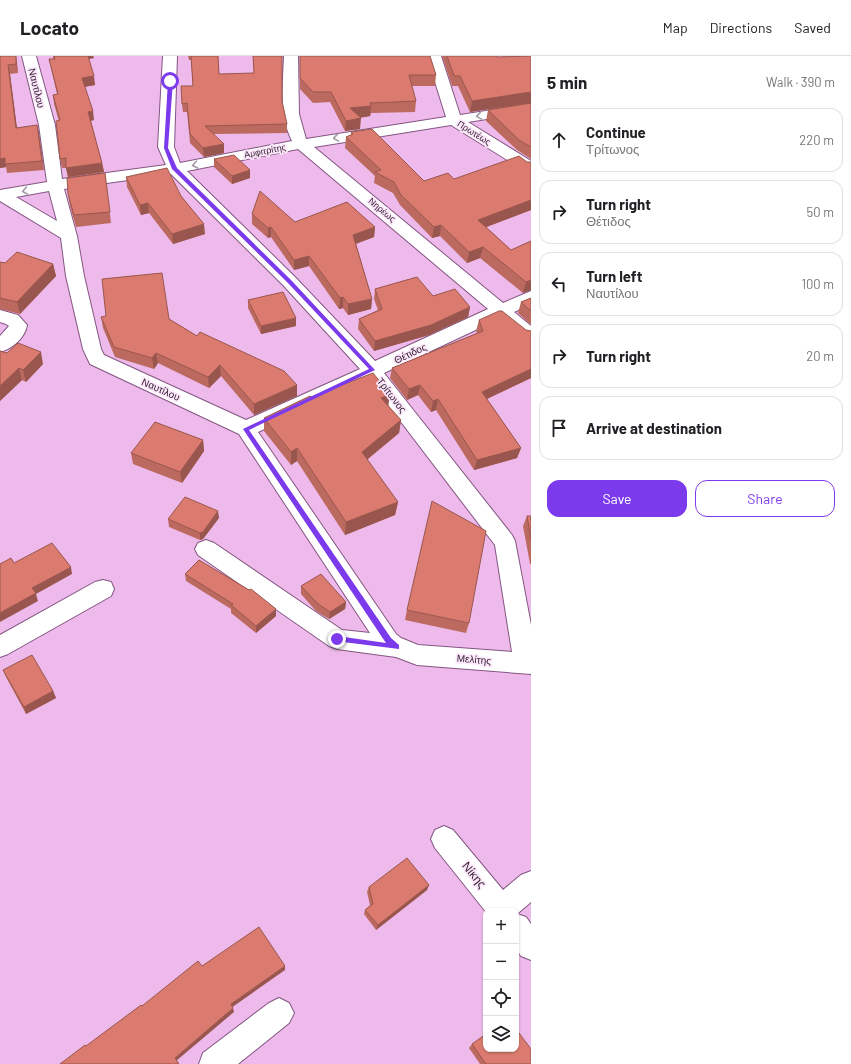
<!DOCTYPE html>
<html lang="en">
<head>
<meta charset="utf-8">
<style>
  :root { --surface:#fff; --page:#f2f2f2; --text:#202124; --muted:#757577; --line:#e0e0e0; --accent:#7c3aed }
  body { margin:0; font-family:Barlow,sans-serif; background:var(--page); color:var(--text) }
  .controls { position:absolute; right:12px; bottom:12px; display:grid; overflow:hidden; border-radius:8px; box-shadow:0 1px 3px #0004 }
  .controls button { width:36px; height:36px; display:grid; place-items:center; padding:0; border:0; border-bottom:1px solid var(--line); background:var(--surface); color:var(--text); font:20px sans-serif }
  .stop { position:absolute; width:12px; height:12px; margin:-9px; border:3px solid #7c3aed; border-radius:50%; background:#fff }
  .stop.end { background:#7c3aed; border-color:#fff; box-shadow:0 1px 4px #0008 }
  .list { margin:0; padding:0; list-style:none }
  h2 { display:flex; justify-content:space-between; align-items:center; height:52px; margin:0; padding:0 16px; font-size:17px }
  h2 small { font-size:13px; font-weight:400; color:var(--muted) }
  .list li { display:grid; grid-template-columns:26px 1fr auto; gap:12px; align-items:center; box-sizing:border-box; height:64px; margin:0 8px 8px; padding:0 8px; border:1px solid var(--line); border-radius:12px }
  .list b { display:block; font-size:15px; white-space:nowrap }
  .list p { margin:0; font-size:13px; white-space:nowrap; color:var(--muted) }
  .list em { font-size:13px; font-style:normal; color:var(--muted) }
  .actions { display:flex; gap:8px; padding:12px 16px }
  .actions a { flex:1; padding:9px 0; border:1px solid var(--accent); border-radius:12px; text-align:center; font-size:14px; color:var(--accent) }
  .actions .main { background:var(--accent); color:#fff }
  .icon { flex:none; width:22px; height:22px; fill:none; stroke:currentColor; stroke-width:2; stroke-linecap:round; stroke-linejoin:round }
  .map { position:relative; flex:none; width:531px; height:1008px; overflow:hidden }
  header { display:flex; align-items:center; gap:24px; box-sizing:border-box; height:56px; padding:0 20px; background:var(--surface); border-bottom:1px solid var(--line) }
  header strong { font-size:19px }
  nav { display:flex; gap:22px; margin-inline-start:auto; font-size:14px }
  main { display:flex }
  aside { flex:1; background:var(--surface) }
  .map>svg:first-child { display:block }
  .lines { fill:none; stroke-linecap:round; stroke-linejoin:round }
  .minor-casing { stroke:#835682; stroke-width:2 }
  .minor { fill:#fff; fill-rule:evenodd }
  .wall { fill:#bc6a5f }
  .shaded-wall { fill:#99564e }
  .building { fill:#db7b6f; stroke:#99564e }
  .oneway { stroke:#a199a1 }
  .route { fill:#7c3aed }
  .labels { text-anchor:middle; stroke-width:3.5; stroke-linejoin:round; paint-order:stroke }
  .far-street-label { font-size:9px; fill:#2f1c2e; stroke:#fce7fb }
  .street-label { font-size:10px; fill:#2f1c2e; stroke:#fce7fb }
  .near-street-label { font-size:12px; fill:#2f1c2e; stroke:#fce7fb }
</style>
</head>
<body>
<header>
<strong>Locato</strong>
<nav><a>Map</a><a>Directions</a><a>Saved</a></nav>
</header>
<main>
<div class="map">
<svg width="531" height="1008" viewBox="0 0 531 1008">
  <rect width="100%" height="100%" fill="#eebaeb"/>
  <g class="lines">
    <defs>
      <path id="minor" d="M22,0h14l19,69 7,54 104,-14 -8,-18 5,-91h14l-3,91 6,16 112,-22c-13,-26 -9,-57 -8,-85h14l1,58 7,25 140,-22 -19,-61h14l19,59 71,-11v8l-63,10 63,39v12l-6,-2 -74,-46 -137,22 189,156 28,-12v13l-17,8 17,14v16l-7,-2 -25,-21 -115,54 128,162 3,6 16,84v49l-114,-9 -21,-8 -59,-8 -8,-3 -131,-91 -3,-6 3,-6 8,-3 8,3 128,87 28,3 -131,-199 -149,-70 -7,-15 -17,-73 -5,-38 -61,-37v-11l47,-8 -8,-57zM298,93l190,160 -113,52 -80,-84 -108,-106zM171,118l112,111 77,84 -114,51 -142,-65 -3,-6 -17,-73 -7,-40 -13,-47zM49,135l8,30 -41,-24zM369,324l126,165 17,107 -94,-7 -17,-7 -5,-4 -138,-202z
        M0,254l18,5 9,10c-2,13 -15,24 -27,27v-16l9,-10 -3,-2 -6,-2z
        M103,524l8,2 3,7 -3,7 -103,58 -8,3v-22l95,-53z
        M444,770l9,4 50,60 18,-15 10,-4v31l-14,12 9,3 5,7v36l-10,-4 -5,-7v-38l-30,1 -51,-64 -4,-9 4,-9z
        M279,942l10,5 5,10 -5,10 -51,41h-39l4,-11 66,-50z"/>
    </defs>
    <!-- minor casing -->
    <use href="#minor" class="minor-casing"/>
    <!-- minor -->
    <use href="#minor" class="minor"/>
  </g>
  <!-- wall -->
  <path class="wall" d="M0,0h16l2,17 -8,1 7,54 20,-3 7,45 -37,3 -1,-6 -6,1z
    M53,0h40l1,2 -5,1 6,26 -10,2 9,33 -3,1 11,42 2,9 -36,5 -2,-9h-4l-2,-9 -1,-38 -5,-17 -1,-9 4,-1 -8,-35h4z
    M188,0h30l1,18 63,27 5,23v9l-73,1 10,19 -20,4 -14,-14 -3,-31h-4l-1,-8 11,-18 -2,-26h-2z
    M300,0h130l6,19 -1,11h-23l4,15 -1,11 -44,1 -1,3 -10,2v11l-15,2 -15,-29 -17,1 -13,-14z
    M442,0h55v1l34,-1v47l-61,9 -12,-26h-6z
    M531,47v56l-14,-9 -31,-29 2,-11z
    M351,76l73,49 30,-2 73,-17 4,48 -45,17 25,23 20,-9v49l-8,3 -43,-35 -13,5 -27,-27 -8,2 -32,-33 -7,-12 -19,-10 1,-7 -30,-28 1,-11 5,-2z
    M214,103l36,11v8l-18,6 -18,-17z
    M105,117l6,50 -35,4 -6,-21 -2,-12z
    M126,121l55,19 24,38 -32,10 -24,-31 -8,2 -14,-28z
    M252,158l43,8 80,5 -1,10 -18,7 16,55 -1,10 -23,6 -5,-7 -4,1 -30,-43 -15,4 -23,-33 -3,1 -16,-14z
    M0,206l5,1 48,1 3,12 -36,38 -20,-5z
    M375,233l58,7 37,11 -2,10 -39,18 -55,16 -16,-22 1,-10 19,-9 -4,-11z
    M531,242v27l-13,-12 3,-11z
    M248,244l48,26 -35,8 -13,-26z
    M101,261l68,2 128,77 -43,19 -33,-39 -12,12 -51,-25 -4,6 -39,-12 -12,-29z
    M479,264l52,11v47l-44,21 34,49 -4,10 -43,12 -38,-60 -5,2 -13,-17 -11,5 -17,-22 2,-10 85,-35 -1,-2z
    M0,295l7,2 36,11 -17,18 -4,-2 -22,21z
    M311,341l77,9 13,14 -2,13 -32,27 31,42 -3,13 -50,20 -48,-74 -6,4 -27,-34v-13z
    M203,384l1,11 -22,32 -49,-19 -2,-11z
    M527,460h4v48h-1l-7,-38z
    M219,462l-16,21 -3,1 -31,-13 -1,-8z
    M185,518l91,42 -20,17 -25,-20v-4l-45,-28z
    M301,530l45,16 -1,7 -16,10 -13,-8 -15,-17z
    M407,554l62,13 -3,10 -61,-13z
    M3,614l50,21 3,7 -30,16 -20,-37z
    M429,829l-2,5 -51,40 -12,-16 1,-4 5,-5 -3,-13 2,-5z
    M472,988l59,20h-51l-11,-16z"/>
  <!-- shaded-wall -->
  <path class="shaded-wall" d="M16,0l2,17 -2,-9z
    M87,0h6l1,2 -6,1z
    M8,9l2,9 8,63 -2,-9z
    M94,20l1,9 -12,2 -1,-9z
    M531,36v11l-61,9 2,-11z
    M371,50l-1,10 -21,3 1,-11z
    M93,55l1,9 -5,1 -1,-9z
    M361,62l-1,11 -15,2 1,-10z
    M37,69l2,8 5,37 -2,-9z
    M224,88v9l-20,4 -1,-9z
    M5,102l1,9 -6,1v-9z
    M102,107l2,9 -36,5 -2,-9z
    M250,114v8l-18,6v-8z
    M531,144v10l-55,21 2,-11z
    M148,147l1,10 -8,2 -1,-10z
    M204,168l1,10 -32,10 -1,-10z
    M441,169l-1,11 -8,2 2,-11z
    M271,171v10l-3,1v-10z
    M375,171l-1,10 -22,8 1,-10z
    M483,191l-3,11 -13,5 2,-11z
    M309,200v10l-15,4v-10z
    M53,208l3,12 -36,38 -3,-12z
    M531,224v10l-8,3 3,-11z
    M343,241v11l-4,1 1,-11z
    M372,243l-1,10 -23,6v-11z
    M470,251l-2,10 -39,18 -55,16 1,-10z
    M296,262v8l-35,8v-8z
    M41,296l2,12 -17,18 -3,-12z
    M156,297l2,10 -4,6 -2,-11z
    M220,309l1,11 -12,12 -1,-11z
    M19,312l3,12 -22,21v-15z
    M531,313v9l-51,24 2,-10z
    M297,329v11l-43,19v-11z
    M420,329l-2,10 -11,5 2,-11z
    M390,338l-2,14 -7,-10z
    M438,343l-2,11 -5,2 2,-11z
    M401,364l-2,13 -39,32 2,-13z
    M203,384l1,11 -22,32 -2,-11z
    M297,392v13l-6,4v-13z
    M521,392l-4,10 -43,12 3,-10z
    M398,446l-3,13 -50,20 1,-13z
    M218,455l1,7 -16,21 -3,1v-7z
    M71,511l1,7 -36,20 2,7 -38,21v-9l32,-25z
    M346,546l-1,7 -16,10 1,-7z
    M276,553v7l-20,17v-7z
    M53,635l3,7 -30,16 -2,-7z
    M429,829l-2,5 -51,40 2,-5z
    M285,910v4l-54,38v-4z
    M233,952l1,4 -58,49 -1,-3z"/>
  <!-- building -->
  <path class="building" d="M0,0h16v8l-8,1 8,63 21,-3 5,36 -37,3v-6l-5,1z
    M54,0h34l6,20 -12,2 11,33 -5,1 14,51 -36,5v-10l-6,1 -4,-38 4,-1 -7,-25 5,-1 -9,-35h6z
    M191,0h27l1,18 35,-1 -1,-17h29v45l5,23 -82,2 19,18 -21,4 -13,-14 -3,-31 -5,1 -1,-18h12z
    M300,0h130l6,19h-27l7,26 -46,2 1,3 -21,2 11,10 -15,3 -15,-29h-18l-13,-14z
    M447,0h50v1l34,-1v36l-59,9 -12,-25h-6z
    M531,47v44l-12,-7 -31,-30z
    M372,73l52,52 24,-8 6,6 65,-23 8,6h4v38l-53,20 33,30 20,-9v39l-5,2 -43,-35 -14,5 -28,-27 -7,2 -33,-32 -7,-13 -19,-10 6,-2 -35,-33 7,-3 -2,-2z
    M234,99l16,15 -18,6 -18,-17z
    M167,112l14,28 23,28 -32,10 -24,-31 -8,2 -14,-28z
    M105,117l5,39 -36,3 -6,-21 -1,-16z
    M260,135l35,31 52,-20 28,25 -22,8 19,64 -24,5 -5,-7 -3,1 -31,-42 -15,4 -23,-33 -3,1 -16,-14z
    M17,196l36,12 -36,38 -17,-4v-36l5,1z
    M162,217l7,46 28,17 3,-4 84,39 13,14 -43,19 -34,-39 -12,12 -52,-24 -4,5 -38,-11 -13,-30 5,-1 -4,-37z
    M417,221l16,19 22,-7 15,18 -39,18 -56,16 -16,-22 23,-10 -7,-20z
    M283,236l13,26 -35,8 -13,-26z
    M531,242v13l-10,-9z
    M499,255h3l24,19 5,1v38l-49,23 39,56 -44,12 -39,-61 -5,2 -13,-16 -11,4 -17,-21 91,-37 -4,-11z
    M18,287l23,9 -18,18 -4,-2 -19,18v-35l7,2z
    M373,317l17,21 -9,4 20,22 -39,32 36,50 -52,20 -49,-74 -6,4 -27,-34 46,-22 1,1z
    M155,366l48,18 -23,32 -49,-19z
    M185,441l33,14 -15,21 -3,1 -32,-14z
    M432,445l54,30 -17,92 -62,-13z
    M527,460h4v23z
    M52,487l19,24 -39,21 4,5 -36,20v-49l11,-6 3,5z
    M199,504l50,30 2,-1 25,20 -20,17 -25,-21 2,-1 -48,-30z
    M321,518l25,28 -16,10 -13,-9 -16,-17z
    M32,599l21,36 -29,16 -21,-37z
    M407,802l22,27 -51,40 -13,-15 8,-6 -4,-17z
    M259,871l26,39 -54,38 2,4 -58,50 4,6h-119l25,-19 1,1 55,-41 1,1 56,-45 4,5z
    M516,973l15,20v15h-45l-14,-20 14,-10v15h30z"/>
  <!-- one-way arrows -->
  <defs><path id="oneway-chevron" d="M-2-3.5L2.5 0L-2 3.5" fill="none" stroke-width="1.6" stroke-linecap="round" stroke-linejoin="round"/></defs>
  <g class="oneway">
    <use href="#oneway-chevron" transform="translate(479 60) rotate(171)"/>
    <use href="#oneway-chevron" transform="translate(336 82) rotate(171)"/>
    <use href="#oneway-chevron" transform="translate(195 109) rotate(169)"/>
    <use href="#oneway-chevron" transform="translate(25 135) rotate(170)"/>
  </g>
  <!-- route -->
  <path class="route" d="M170,24l3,1 -5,67 9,20 114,112 84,90 -126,60 142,208 8,7v4l-64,-8v-4l2,-1 49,7 -143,-214 126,-60 -82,-87 -115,-113 -8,-21 4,-67z"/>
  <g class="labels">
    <!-- far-street labels -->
    <g class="far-street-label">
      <text transform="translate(474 77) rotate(32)" y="3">Πρωτέως</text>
      <text transform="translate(265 95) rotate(-11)" y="3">Αμφιτρίτης</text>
      <text transform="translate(382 154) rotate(40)" y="3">Νηρέως</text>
    </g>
    <!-- street labels -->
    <g class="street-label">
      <text transform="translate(37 32) rotate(76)" y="4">Ναυτίλου</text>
      <text transform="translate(410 297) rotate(-25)" y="4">Θέτιδος</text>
      <text transform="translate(161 333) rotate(24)" y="4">Ναυτίλου</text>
      <text transform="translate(392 339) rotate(52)" y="4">Τρίτωνος</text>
      <text transform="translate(474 603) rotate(5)" y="4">Μελίτης</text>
    </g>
    <!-- near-street labels -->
    <g class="near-street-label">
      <text transform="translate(474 819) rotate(51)" y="4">Νίκης</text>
    </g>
  </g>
</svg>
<div class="controls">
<button>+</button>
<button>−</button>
<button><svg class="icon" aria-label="locate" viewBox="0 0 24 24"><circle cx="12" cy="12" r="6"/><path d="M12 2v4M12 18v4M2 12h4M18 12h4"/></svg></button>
<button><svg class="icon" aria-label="layers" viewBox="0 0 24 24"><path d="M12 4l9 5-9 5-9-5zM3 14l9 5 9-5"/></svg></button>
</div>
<div class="stop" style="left:170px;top:25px"></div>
<div class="stop end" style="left:337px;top:583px"></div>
</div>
<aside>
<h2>5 min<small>Walk · 390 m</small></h2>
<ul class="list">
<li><svg class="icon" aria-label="ahead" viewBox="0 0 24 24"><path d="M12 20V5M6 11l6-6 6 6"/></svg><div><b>Continue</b><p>Τρίτωνος</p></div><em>220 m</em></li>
<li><svg class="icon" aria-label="right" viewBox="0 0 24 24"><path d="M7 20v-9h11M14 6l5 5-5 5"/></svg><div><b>Turn right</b><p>Θέτιδος</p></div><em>50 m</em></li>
<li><svg class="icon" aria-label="left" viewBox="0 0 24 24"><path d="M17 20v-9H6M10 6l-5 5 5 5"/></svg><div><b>Turn left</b><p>Ναυτίλου</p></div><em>100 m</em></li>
<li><svg class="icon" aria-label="right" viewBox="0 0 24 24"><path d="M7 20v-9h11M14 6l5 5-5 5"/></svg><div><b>Turn right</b></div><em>20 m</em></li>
<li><svg class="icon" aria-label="arrive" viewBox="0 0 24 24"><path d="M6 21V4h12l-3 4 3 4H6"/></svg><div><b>Arrive at destination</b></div></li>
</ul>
<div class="actions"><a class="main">Save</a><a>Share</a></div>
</aside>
</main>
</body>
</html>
